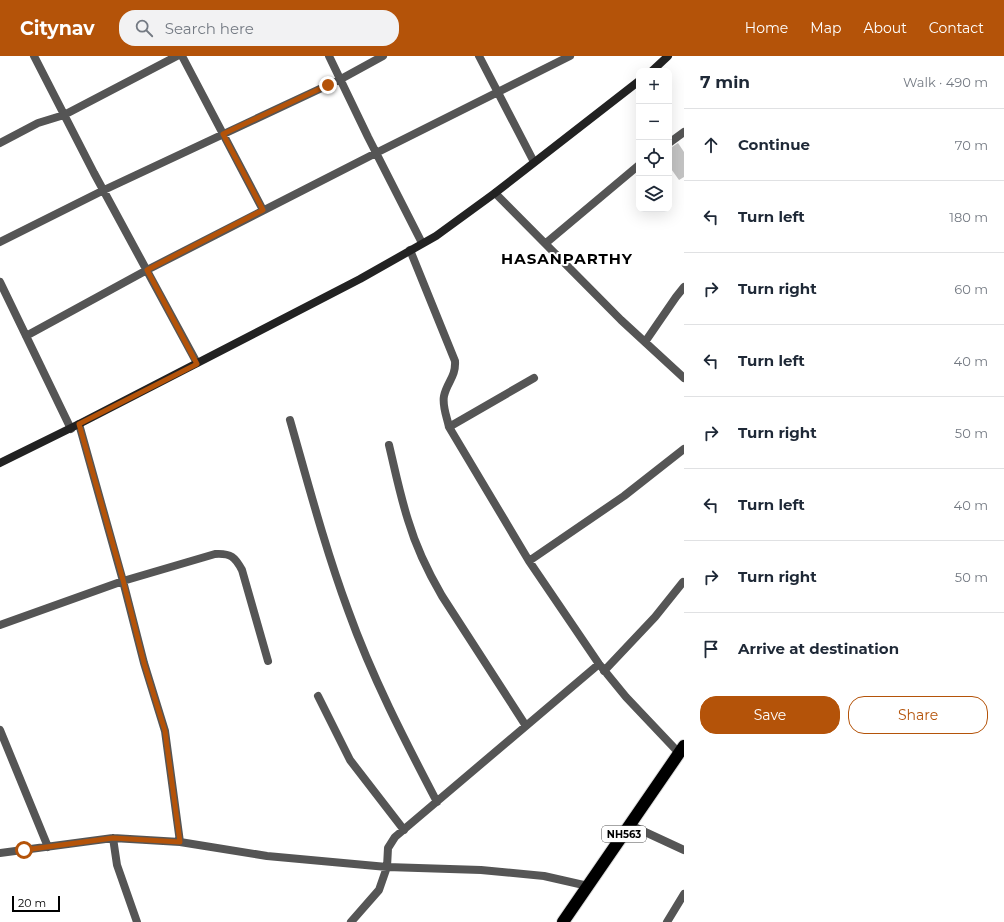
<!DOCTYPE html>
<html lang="en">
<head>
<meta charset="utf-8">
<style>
  :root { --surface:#fff; --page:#f2f2f3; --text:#1f2937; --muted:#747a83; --line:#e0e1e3; --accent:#b45309 }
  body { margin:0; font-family:Montserrat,sans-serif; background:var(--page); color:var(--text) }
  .controls { position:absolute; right:12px; top:12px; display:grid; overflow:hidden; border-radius:8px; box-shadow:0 4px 16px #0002 }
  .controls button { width:36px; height:36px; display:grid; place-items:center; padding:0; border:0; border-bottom:1px solid var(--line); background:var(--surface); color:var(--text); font:20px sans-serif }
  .scale { position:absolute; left:12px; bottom:10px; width:48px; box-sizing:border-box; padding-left:4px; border:2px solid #000; border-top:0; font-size:11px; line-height:14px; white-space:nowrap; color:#000; -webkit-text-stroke:3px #fff; paint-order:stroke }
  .stop { position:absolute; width:12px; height:12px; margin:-9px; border:3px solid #b45309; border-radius:50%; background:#fff }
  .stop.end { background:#b45309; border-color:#fff; box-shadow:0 1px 4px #0008 }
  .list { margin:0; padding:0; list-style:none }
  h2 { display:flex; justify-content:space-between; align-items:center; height:52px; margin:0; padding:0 16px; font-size:17px }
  h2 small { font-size:13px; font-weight:400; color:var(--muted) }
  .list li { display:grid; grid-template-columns:26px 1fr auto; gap:12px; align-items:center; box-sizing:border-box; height:72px; padding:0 16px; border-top:1px solid var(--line) }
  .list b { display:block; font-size:15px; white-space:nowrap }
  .list em { font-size:13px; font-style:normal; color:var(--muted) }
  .actions { display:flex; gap:8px; padding:12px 16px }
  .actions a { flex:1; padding:9px 0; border:1px solid var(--accent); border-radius:16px; text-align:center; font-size:14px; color:var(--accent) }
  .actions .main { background:var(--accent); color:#fff }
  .icon { flex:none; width:22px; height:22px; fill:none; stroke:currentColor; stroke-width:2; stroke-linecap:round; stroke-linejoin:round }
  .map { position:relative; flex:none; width:684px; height:866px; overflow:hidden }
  header { display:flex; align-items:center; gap:24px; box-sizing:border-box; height:56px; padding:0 20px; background:var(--accent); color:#fff }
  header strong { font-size:19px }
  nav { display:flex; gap:22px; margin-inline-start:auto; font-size:14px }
  .search { width:280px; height:36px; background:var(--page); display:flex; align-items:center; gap:10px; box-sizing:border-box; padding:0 14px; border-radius:16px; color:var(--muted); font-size:15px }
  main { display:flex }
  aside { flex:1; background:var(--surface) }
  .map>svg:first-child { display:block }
  .building { fill:#c4c4c4 }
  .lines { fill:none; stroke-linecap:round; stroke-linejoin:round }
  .highway-casing { stroke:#dbdbdb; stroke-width:14 }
  .street { stroke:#555; stroke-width:8 }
  .secondary { stroke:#222; stroke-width:8 }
  .highway { stroke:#000; stroke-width:12 }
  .route { stroke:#b45309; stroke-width:5 }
  .labels { text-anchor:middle; stroke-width:4; stroke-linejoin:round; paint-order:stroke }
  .shield { fill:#fff; stroke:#4c4c4c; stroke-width:1 }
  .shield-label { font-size:10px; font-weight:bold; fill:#000 }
  .district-label { font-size:15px; font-weight:bold; letter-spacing:1px; fill:#000; stroke:#fff }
</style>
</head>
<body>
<header>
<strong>Citynav</strong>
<div class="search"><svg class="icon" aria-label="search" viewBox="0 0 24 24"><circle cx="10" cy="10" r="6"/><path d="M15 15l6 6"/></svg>Search here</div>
<nav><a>Home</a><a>Map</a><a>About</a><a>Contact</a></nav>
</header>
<main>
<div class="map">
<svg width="684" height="866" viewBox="0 0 684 866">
  <rect width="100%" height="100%" fill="#fff"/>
  <!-- building -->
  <path class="building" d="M678,87l6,9v25l-5,3 -10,-14v-17z"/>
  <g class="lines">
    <defs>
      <path id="highway" d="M563,866l121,-176"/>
    </defs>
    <!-- highway casing -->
    <use href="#highway" class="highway-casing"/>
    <!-- street -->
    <path class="street" d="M34,0l60,117 103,190
      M182,0l81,154
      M329,0l39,81 54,106
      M479,0l55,106
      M0,87l38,-20 26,-8 113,-59
      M669,87l15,-11
      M495,137l126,127 63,58
      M0,186l104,-52 237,-111 42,-23
      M546,187l93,-78
      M410,194l45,111c1,16 -8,21 -11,35 -2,10 3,21 5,31l80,134 70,103 27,33 53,56
      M0,226l71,147
      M26,280l121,-66 229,-117 194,-97
      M645,286l31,-45 8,-10
      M290,364c18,63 35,128 58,190 24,67 56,129 89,192
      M79,368l44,157 21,82 21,68 15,111
      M449,371l85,-49
      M389,389c6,25 11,50 19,75 8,27 20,52 34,76l84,130
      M529,505l95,-65 60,-47
      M0,569l123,-44 92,-27c16,-1 20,3 27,16l26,91
      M604,615l51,-54 28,-35
      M318,640l32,64 54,70
      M0,674l48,117
      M630,769l54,25
      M113,782l4,27 20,57
      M0,797l113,-15 67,4 87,14 120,11 94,3 63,6 44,10
      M351,866l28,-32 8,-23 1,-19 7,-11 204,-173
      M667,866l17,-28"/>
    <!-- secondary -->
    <path class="secondary" d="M652,15l16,-15
      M0,407l79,-39 281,-145 76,-43 59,-43 144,-112"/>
    <!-- highway -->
    <use href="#highway" class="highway"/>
  </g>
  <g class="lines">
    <!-- route -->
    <path class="route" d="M24,794l89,-12 67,4 -15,-111 -21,-68 -21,-83 -44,-156 118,-60 -50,-94 116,-60 -40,-76 105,-49"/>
  </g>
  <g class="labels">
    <!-- shield labels -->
    <rect class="shield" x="602" y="770" width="44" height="16" rx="3"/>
    <g class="shield-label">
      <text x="624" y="782">NH563</text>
    </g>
    <!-- district labels -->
    <g class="district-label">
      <text x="567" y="208">HASANPARTHY</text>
    </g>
  </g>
</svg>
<div class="controls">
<button>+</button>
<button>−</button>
<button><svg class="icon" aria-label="locate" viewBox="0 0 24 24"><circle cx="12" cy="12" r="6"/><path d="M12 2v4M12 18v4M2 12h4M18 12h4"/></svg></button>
<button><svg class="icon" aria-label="layers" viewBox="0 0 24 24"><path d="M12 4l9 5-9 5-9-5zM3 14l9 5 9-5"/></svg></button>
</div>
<div class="scale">20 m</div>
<div class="stop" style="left:24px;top:794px"></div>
<div class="stop end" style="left:328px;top:29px"></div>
</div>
<aside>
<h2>7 min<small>Walk · 490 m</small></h2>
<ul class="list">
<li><svg class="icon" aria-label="ahead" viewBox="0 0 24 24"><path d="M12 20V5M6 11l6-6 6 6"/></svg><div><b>Continue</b></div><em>70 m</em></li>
<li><svg class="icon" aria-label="left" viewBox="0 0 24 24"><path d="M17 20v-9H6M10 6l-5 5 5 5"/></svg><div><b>Turn left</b></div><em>180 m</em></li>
<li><svg class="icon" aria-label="right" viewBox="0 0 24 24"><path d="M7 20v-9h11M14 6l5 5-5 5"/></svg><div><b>Turn right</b></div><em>60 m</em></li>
<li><svg class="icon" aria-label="left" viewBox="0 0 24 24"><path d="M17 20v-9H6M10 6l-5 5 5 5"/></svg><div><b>Turn left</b></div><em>40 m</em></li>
<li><svg class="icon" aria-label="right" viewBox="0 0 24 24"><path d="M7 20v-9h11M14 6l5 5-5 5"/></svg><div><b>Turn right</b></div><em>50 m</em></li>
<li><svg class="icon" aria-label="left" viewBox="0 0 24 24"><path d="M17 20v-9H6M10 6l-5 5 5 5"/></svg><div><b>Turn left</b></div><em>40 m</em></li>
<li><svg class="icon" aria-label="right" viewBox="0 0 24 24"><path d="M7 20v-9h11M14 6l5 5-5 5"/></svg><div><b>Turn right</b></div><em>50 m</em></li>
<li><svg class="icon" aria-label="arrive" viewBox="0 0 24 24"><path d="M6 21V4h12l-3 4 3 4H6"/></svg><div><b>Arrive at destination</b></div></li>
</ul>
<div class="actions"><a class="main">Save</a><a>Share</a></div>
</aside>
</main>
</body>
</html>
